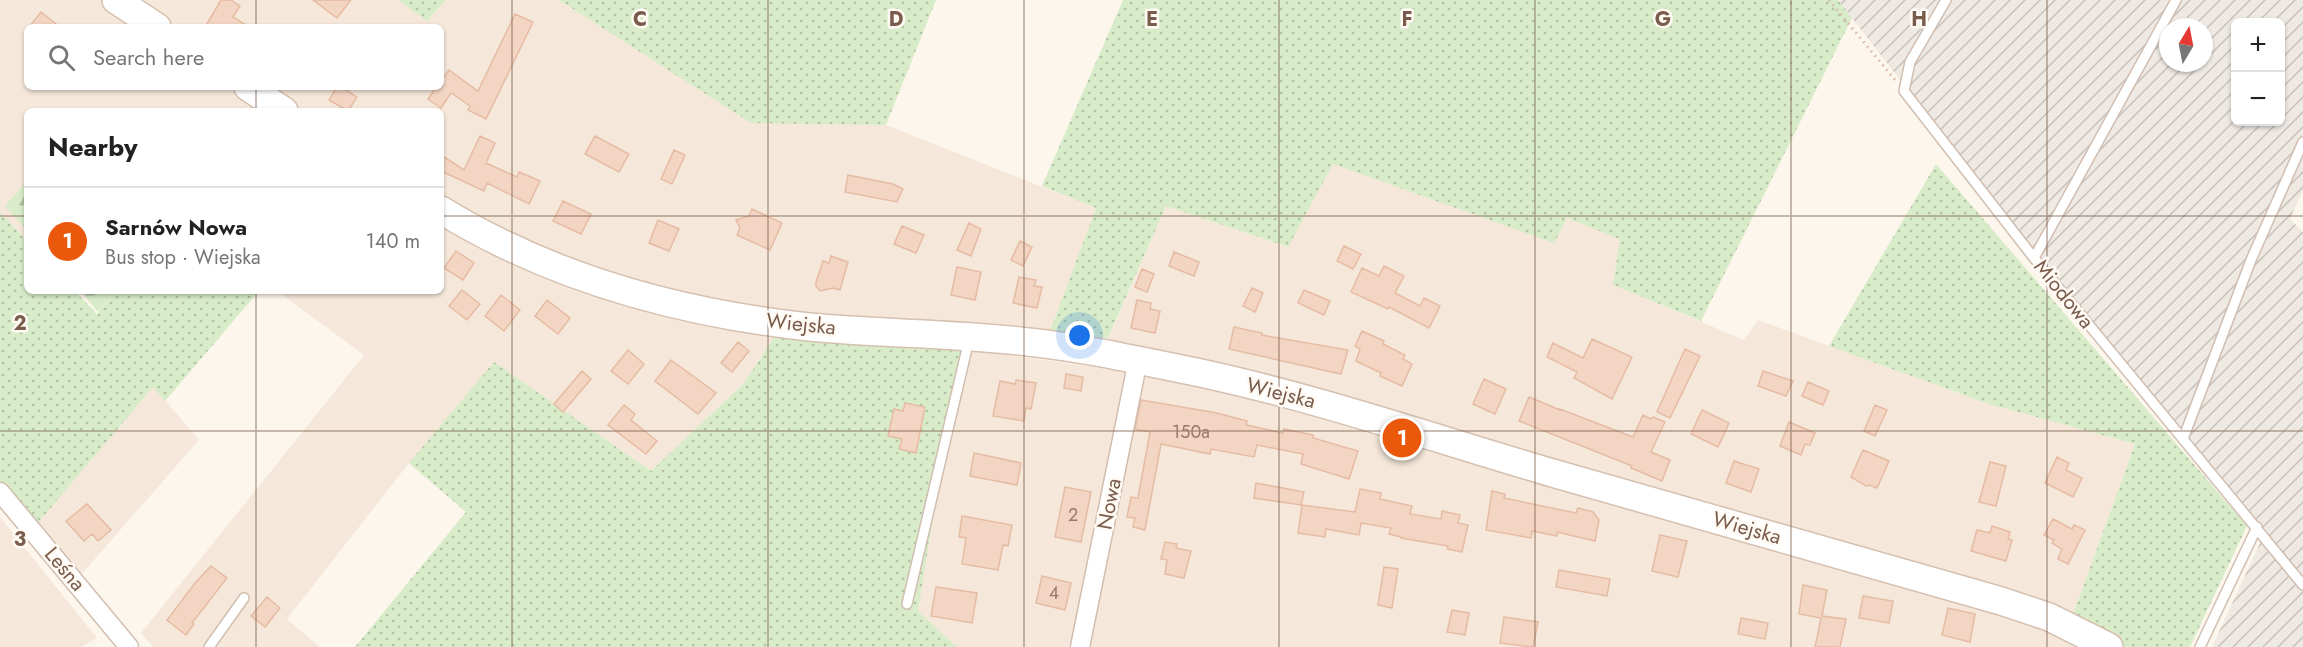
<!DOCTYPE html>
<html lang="en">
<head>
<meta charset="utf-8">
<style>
  :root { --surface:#fff; --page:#f2f2f2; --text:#222; --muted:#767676; --line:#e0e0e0; --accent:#ea580c }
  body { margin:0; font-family:Jost,sans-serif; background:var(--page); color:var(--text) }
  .controls { position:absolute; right:18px; top:18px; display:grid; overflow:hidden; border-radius:9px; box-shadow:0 2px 4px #0004 }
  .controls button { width:54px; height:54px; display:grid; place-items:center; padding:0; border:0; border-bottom:2px solid var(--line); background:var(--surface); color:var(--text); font:30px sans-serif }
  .compass { position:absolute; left:2159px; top:18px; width:54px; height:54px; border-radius:50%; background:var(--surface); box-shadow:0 2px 4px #0004; rotate:10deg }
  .you { position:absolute; left:1080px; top:336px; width:21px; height:21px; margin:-15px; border:4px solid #fff; border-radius:50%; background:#1a73e8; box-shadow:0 0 0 9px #1a73e833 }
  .badge { display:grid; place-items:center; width:39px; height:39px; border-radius:50%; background:var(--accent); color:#fff; font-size:20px; font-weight:700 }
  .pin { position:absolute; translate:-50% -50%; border:3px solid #fff; box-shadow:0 2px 6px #0006 }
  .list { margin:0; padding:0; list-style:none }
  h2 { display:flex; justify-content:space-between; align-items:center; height:78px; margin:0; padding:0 24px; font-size:26px }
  h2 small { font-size:20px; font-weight:400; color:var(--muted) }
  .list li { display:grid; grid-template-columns:39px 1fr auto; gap:18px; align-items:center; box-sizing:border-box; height:108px; padding:0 24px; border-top:2px solid var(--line) }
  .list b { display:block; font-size:22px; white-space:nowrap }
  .list p { margin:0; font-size:20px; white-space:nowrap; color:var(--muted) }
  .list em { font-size:20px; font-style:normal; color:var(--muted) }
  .icon { flex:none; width:33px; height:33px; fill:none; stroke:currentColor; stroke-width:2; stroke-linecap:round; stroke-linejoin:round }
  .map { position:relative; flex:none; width:2303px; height:647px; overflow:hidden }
  .search { position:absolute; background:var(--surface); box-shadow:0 2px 4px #0004; left:24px; top:24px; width:420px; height:66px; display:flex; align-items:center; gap:15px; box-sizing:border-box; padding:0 21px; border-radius:9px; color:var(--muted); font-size:22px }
  .panel { position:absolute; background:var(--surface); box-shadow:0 2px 4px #0004; left:24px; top:108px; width:420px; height:186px; border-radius:9px }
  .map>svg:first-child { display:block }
  .residential { fill:#f5e8da }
  .industrial { fill:url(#industrial-furrows); fill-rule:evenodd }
  .grass { fill:url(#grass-dots) }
  .forest { fill:url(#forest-firs) }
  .building { fill:#f3d5c3; stroke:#e6bba3; stroke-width:1.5 }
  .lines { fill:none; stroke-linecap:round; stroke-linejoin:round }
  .lane-casing { stroke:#d1beb0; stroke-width:12 }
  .street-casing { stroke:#d1beb0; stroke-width:21 }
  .secondary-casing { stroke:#d6c0b0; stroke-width:30 }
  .path { stroke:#d9b8a5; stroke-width:3; stroke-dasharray:1.5 4.5; stroke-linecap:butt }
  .lane { stroke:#fff; stroke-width:9 }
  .street { stroke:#fff; stroke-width:18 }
  .secondary { stroke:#fff; stroke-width:27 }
  .grid { fill:none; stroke:#7a5c4d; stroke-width:1.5; stroke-opacity:0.55 }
  .labels { text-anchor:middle; stroke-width:5; stroke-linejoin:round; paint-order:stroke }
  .number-label { font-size:18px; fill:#987a6a }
  .street-label { font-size:21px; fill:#7a5c4d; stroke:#fffaf3 }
  .grid-label { font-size:20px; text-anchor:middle; font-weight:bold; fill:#7a5c4d; stroke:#fffaf3; stroke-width:5; stroke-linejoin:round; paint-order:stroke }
</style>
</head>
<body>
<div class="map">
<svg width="2303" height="647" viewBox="0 0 2303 647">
  <defs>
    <pattern id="industrial-furrows" width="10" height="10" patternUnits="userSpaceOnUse" patternTransform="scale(1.5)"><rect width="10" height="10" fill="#efe9e4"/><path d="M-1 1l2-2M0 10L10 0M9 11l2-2" fill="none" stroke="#c7c0bb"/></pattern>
    <pattern id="grass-dots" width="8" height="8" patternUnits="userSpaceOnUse" patternTransform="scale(1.5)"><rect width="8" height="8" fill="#d8ecc9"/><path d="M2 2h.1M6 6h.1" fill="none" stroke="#b4c2a5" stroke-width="1.8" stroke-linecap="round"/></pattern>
    <pattern id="forest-firs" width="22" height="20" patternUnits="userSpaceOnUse" patternTransform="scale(1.5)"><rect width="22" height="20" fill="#d8ecc9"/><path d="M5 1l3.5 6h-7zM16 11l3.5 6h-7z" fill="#b4c2a5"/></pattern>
  </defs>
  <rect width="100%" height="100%" fill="#fdf6ec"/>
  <!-- residential -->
  <path class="residential" d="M0,0h118l42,27h-133v60h226l37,24h-263v130l-27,-29z
    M127,0h271l29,21 19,-21h113l192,122 135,3 210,83 -50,134 -393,-43 -212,-94v-94h-144l-36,-24h180v-60h-272z
    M1333,164l220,78 14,-24 54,21 -7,46 130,55 14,-20 231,84 146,40 -64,176 -968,-269 63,-145 121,41z
    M441,209l27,17 308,108 -32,49 -93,88 -157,-108 -85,100 -122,156 33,28h-167l-12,-14 223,-278 -87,-64h164z
    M961,348l208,30 378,97 450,133 91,39h-1131l-39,-36z
    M153,386l46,54 -120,137 -42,-53z
    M0,517l97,121 -15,9h-82z"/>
  <!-- industrial -->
  <path class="industrial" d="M1838,0h465v190l-13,29 13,13v415h-91l48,-104zM2236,22h44v100h-44zM2168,27h36v36h-36z"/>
  <!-- grass -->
  <path class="grass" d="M398,0h48l-19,21z
    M559,0h377l-50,125 -135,-2z
    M1123,0h715l14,18 -151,303 -88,-36 7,-46 -53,-21 -13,25 -221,-79 -45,83 -122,-41 -58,132 -58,-7 46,-123 -54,-22z
    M1936,164l311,362 -57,121h-67l-52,-27 64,-176 -146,-40 -160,-58z
    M0,212l27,29v50h48l22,23 18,-23h144l-94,110 -12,-14 -116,137 -37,-43z
    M776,334l185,14 -43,263 39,36h-602l111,-135 -57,-49 85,-101 157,109 93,-88z"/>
  <!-- forest -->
  <path class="forest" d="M27,181v50l-22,-25z
    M80,291h35l-17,21z"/>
  <!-- building -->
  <path class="building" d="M221,0h10l9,6 -7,11 16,10h-44z
    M313,0h38l-14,18z
    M41,12l19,15h-31z
    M515,14l18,8 -47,97 -18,-9 2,-4 -19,-13 -10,15 -13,-9 8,-12h5v-6l8,-11 29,21z
    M337,87h4l16,10 -9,14 -19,-11z
    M480,136l15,7 -9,20 31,14 2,-5 21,9 -11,23 -42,-21 -3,8 -43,-20v-16l23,15z
    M595,136l34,18 -10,18 -34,-18z
    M674,150l11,5 -13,29 -11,-5z
    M848,175l45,9 10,5 -6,13 -52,-10z
    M563,201l28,13 -10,20 -28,-13z
    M752,209l30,14 -12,27 -33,-15 3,-7 -4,-8 13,-4z
    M658,220l21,9 -10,22 -20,-8z
    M969,223l12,6 -10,27 -14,-6z
    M902,226l22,9 -8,18 -22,-9z
    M1020,241l12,6 -9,19 -12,-6z
    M1344,246l17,8 -8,15 -16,-8z
    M456,251l18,12 -11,17 -19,-12z
    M1174,252l25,10 -5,14 -25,-10z
    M831,256l17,6 -8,28 -7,-2 -13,3 -4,-5v-4l7,-21 6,2z
    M1384,266l20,10 -9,17 25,13 4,-8 16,8 -11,22 -40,-21 -1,2 -37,-17 11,-24 17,8z
    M957,267l24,5 -6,28 -24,-5z
    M1142,269l12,5 -7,18 -12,-5z
    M1019,277l17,3 -2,6 8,1 -5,21 -24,-5z
    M1252,288l11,5 -8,19 -12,-6z
    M462,290l18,14 -13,16 -18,-14z
    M1304,290l26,11 -6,14 -26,-12z
    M501,295l19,15 -16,21 -19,-15z
    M547,300l23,18 -12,16 -23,-18z
    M1137,300l14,3 -1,6 10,2 -5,22 -24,-5z
    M1234,327l28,6v2l86,15 -7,24 -112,-25z
    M1362,331l22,10 -1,3 22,11 -2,4 9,5 -10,22 -22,-10 1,-3 -25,-12 4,-12 -5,-3z
    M1592,339l40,18 -20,42 -38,-21 3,-6 -30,-15 6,-14 30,15z
    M738,342l11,9 -17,21 -11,-9z
    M1685,349l15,7 -30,62 -13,-6z
    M628,350l16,14 -16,20 -17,-13z
    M671,360l45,33 -18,21 -43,-33z
    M582,371l9,8 -28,33 -9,-8z
    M1763,371l30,10 -7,15 -28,-10z
    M1066,374l17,3 -2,14 -17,-3z
    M1484,379l22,10 -11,25 -22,-10z
    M1016,380l20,3 -5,26 -5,-1 -2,13 -31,-5 7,-35 15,3z
    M1808,382l21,9 -6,14 -21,-9z
    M1529,397l31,13v-1l73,28 10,-22 8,4 2,-2 12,5 -14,30 19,8 -8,21 -31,-13 1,-2 -113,-45z
    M1141,400l76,13 30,8 -1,4 37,8 1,-4 29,6v3l45,13 -9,28 -48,-15 2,-10 -46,-9 -3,12 -43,-8 -1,5 -49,-10 -16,86 -12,-3 2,-9 -8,-1 4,-20 7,1 12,-66 -15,-3z
    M905,403l20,4 -9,46 -17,-4 3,-10 -14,-3 6,-27 9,2z
    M624,405l11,9 -4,6 26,21 -11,13 -38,-29z
    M1875,405l12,5 -12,26 -11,-5z
    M1702,410l27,13 -11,24 -27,-13z
    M1789,422l26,11 -5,12 -5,-1 -4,11 -21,-9z
    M1863,450l26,11 -12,27 -8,-3 -3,1 -15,-9z
    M974,453l47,10 -4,22 -47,-9z
    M2057,457l12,6 -3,7 16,8 -9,19 -28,-14z
    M1734,461l25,8 -8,23 -25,-9z
    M1990,462l16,4 -10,40 -17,-4z
    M1256,483l48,9 -3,13 -47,-7z
    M1065,487l26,5 -10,50 -26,-5z
    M1360,489l21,4 -1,6 32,7 -2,8 31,5 1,-8 18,4 -2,8 10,2 -6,27 -15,-3 1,-3 -47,-8v-1l-12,-3 2,-6 -30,-5 -2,12 -33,-6 -1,8 -27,-4 4,-28 53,7z
    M1492,491l13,3 -1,4 72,15 2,-5 15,4 6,8 -4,21 -38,-9v4l-25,-5 -1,7 -45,-8z
    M87,504l24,26 -13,11 -6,-7 -8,7 -18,-20z
    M962,516l50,9 -4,21 -5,-1 -5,25 -36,-6 4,-26 -7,-1z
    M2053,519l19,10 2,-4 11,5 -17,34 -10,-5 4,-10 -10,-6 2,-3 -10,-5z
    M1992,526l18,6 -2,7 4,1 -6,21 -35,-10 6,-21 13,3z
    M1660,535l27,6 -9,36 -26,-6z
    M1165,542l12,2 -1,4 15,3 -7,27 -19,-4 2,-14 -6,-1z
    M211,566l16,12 -35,45 2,1 -8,11 -19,-15 28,-37z
    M1384,567l14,2 -6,39 -14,-3z
    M1559,570l51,9 -3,17 -51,-9z
    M1042,576l29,7 -6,27 -29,-7z
    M1803,585l24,5 -5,26 24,3 -6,28h-25l6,-29 -22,-4z
    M936,587l41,6 -5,30 -41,-7z
    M1863,596l30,5 -4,22 -30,-5z
    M267,597l13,11 -15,19 -14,-11z
    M1948,608l27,6 -5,28 -28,-7z
    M1452,610l17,3 -4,22 -18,-3z
    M1504,617l34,5 -5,25 -33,-4z
    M1741,618l27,5 -3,16 -27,-5z"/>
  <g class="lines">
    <defs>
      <path id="lane" d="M1946,0l-36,62 -6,29 130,167 269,327
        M2034,258l142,-258
        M2183,439l68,-179 52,-118
        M907,604l62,-264
        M209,647l35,-49
        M2200,647l57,-120"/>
      <path id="street" d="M0,492l129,155
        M1080,647l58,-287"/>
      <path id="secondary" d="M116,0l41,27
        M248,87l36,24
        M441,210c111,68 239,103 368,117 73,7 147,6 219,15 57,6 113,19 168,30 122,26 240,67 360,102 148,43 297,84 445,127l48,16 60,30"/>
    </defs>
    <!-- lane casing -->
    <use href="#lane" class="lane-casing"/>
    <!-- street casing -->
    <use href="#street" class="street-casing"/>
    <!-- secondary casing -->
    <use href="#secondary" class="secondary-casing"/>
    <!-- path -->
    <path class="path" d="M1829,0l66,80"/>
    <!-- lane -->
    <use href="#lane" class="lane"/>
    <!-- street -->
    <use href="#street" class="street"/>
    <!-- secondary -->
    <use href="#secondary" class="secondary"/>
  </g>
  <!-- grid -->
  <path class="grid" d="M256,0v27M512,0v647M768,0v647M1024,0v647M1279,0v647M1535,0v647M1791,0v647M2047,0v647M256,87v24M0,216h27M441,216h1862M256,291v356M0,431h2303"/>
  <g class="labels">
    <!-- number labels -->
    <g class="number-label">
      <text x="1191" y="438">150a</text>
      <text x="1073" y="521">2</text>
      <text x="1054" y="599">4</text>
    </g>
    <!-- street labels -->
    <g class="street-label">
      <text transform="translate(2064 294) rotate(51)" y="7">Miodowa</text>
      <text transform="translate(801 324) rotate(6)" y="7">Wiejska</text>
      <text transform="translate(1281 393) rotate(14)" y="7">Wiejska</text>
      <text transform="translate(1109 504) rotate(-79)" y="7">Nowa</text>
      <text transform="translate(1747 528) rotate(16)" y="7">Wiejska</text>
      <text transform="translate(65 569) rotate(50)" y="7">Leśna</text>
    </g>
  </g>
  <g class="grid-label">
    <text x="640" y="26">C</text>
    <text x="896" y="26">D</text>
    <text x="1152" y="26">E</text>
    <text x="1407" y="26">F</text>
    <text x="1663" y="26">G</text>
    <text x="1919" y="26">H</text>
    <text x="20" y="330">2</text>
    <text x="20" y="546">3</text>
  </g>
</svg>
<div class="controls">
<button>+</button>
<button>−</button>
</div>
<svg class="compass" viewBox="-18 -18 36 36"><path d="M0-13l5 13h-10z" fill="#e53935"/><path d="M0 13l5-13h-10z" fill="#767676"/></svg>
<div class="you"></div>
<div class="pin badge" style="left:1402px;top:438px">1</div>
<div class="search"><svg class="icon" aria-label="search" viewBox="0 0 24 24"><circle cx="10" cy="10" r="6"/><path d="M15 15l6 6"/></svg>Search here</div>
<section class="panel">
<h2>Nearby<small></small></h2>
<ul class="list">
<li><span class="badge">1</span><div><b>Sarnów Nowa</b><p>Bus stop · Wiejska</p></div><em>140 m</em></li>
</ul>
</section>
</div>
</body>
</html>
